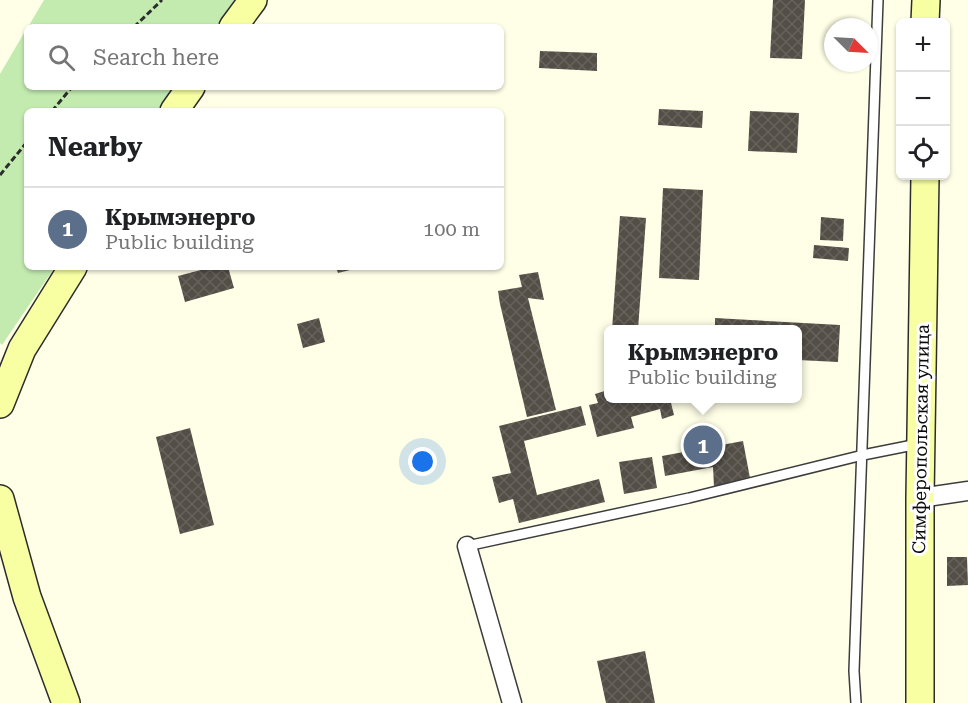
<!DOCTYPE html>
<html lang="en">
<head>
<meta charset="utf-8">
<style>
  :root { --surface:#fff; --page:#f6f6f6; --text:#202124; --muted:#757577; --line:#e0e0e0; --accent:#c1341c }
  body { margin:0; font-family:"Roboto Serif",serif; background:var(--page); color:var(--text) }
  .controls { position:absolute; right:18px; top:18px; display:grid; overflow:hidden; border-radius:9px; box-shadow:0 2px 4px #0004 }
  .controls button { width:54px; height:54px; display:grid; place-items:center; padding:0; border:0; border-bottom:2px solid var(--line); background:var(--surface); color:var(--text); font:30px sans-serif }
  .compass { position:absolute; left:824px; top:18px; width:54px; height:54px; border-radius:50%; background:var(--surface); box-shadow:0 2px 4px #0004; rotate:114deg }
  .you { position:absolute; left:423px; top:462px; width:21px; height:21px; margin:-15px; border:4px solid #fff; border-radius:50%; background:#1a73e8; box-shadow:0 0 0 9px #1a73e833 }
  .badge { display:grid; place-items:center; width:39px; height:39px; border-radius:50%; background:var(--accent); color:#fff; font-size:20px; font-weight:700 }
  .pin { position:absolute; translate:-50% -50%; border:3px solid #fff; box-shadow:0 2px 6px #0006 }
  .popup { position:absolute; left:604px; top:325px; width:198px; height:78px; box-sizing:border-box; display:grid; place-content:center; border-radius:9px; background:var(--surface); filter:drop-shadow(0 2px 4px #0005); font-size:20px; white-space:nowrap; color:var(--muted) }
  .popup b { font-size:22px; color:var(--text) }
  .popup::after { content:''; position:absolute; left:50%; top:100%; margin-left:-12px; border:12px solid transparent; border-top-color:var(--surface) }
  .list { margin:0; padding:0; list-style:none }
  h2 { display:flex; justify-content:space-between; align-items:center; height:78px; margin:0; padding:0 24px; font-size:26px }
  h2 small { font-size:20px; font-weight:400; color:var(--muted) }
  .list li { display:grid; grid-template-columns:39px 1fr auto; gap:18px; align-items:center; box-sizing:border-box; height:84px; padding:0 24px; border-top:2px solid var(--line) }
  .list b { display:block; font-size:22px; white-space:nowrap }
  .list p { margin:0; font-size:20px; white-space:nowrap; color:var(--muted) }
  .list em { font-size:20px; font-style:normal; color:var(--muted) }
  .icon { flex:none; width:33px; height:33px; fill:none; stroke:currentColor; stroke-width:2; stroke-linecap:round; stroke-linejoin:round }
  .map { position:relative; flex:none; width:968px; height:703px; overflow:hidden }
  .search { position:absolute; background:var(--surface); box-shadow:0 2px 4px #0004; left:24px; top:24px; width:480px; height:66px; display:flex; align-items:center; gap:15px; box-sizing:border-box; padding:0 21px; border-radius:9px; color:var(--muted); font-size:22px }
  .panel { position:absolute; background:var(--surface); box-shadow:0 2px 4px #0004; left:24px; top:108px; width:480px; height:162px; border-radius:9px }
  .map>svg:first-child { display:block }
  .grass { fill:#c3ebb0 }
  .building { fill:url(#building-cross-hatch) }
  .lines { fill:none; stroke-linecap:round; stroke-linejoin:round }
  .lane-casing { stroke:#3d3d3d; stroke-width:12 }
  .street-casing { stroke:#3d3d3d; stroke-width:21 }
  .secondary-casing { stroke:#2c2c2c; stroke-width:30 }
  .path { stroke:#2c2c2c; stroke-width:3; stroke-dasharray:6 3; stroke-linecap:butt }
  .lane { stroke:#fff; stroke-width:9 }
  .street { stroke:#fff; stroke-width:18 }
  .secondary { stroke:#f8ffa3; stroke-width:27 }
  .labels { text-anchor:middle; stroke-width:6; stroke-linejoin:round; paint-order:stroke }
  .street-label { font-size:18px; fill:#0a0a0a; stroke:#fff }
</style>
</head>
<body>
<div class="map">
<svg width="968" height="703" viewBox="0 0 968 703">
  <defs>
    <pattern id="building-cross-hatch" width="8" height="8" patternUnits="userSpaceOnUse" patternTransform="scale(1.5)"><rect width="8" height="8" fill="#534e46"/><path d="M0 0l8 8M0 8l8-8" fill="none" stroke="#67635c"/></pattern>
  </defs>
  <rect width="100%" height="100%" fill="#ffffe8"/>
  <!-- grass -->
  <path class="grass" d="M44,0h193l-19,27h-190z
    M27,28v59h150l-16,24h-134v156h28l-53,78 -2,-2v-269z"/>
  <!-- building -->
  <path class="building" d="M773,0h32l-3,59 -32,-1z
    M540,51l57,2v18l-58,-3z
    M659,109l44,2 -1,17 -44,-3z
    M750,111l49,2 -2,40 -49,-2z
    M663,188l40,2 -4,90 -40,-2z
    M620,216l26,2 -8,112h-26z
    M821,217l23,2 -1,22 -23,-1z
    M814,245l35,3 -1,13 -35,-3z
    M212,267h16l6,21 -49,14 -7,-26z
    M336,267h22v1l-20,5z
    M538,272l6,28 -16,-2 28,112 -29,7 -27,-113 -2,-13 24,-4 -3,-12z
    M319,318l6,24 -22,6 -6,-24z
    M715,318l125,7 -2,37 -40,-2v-30h-83z
    M608,390l1,9h61l4,16 -12,4 -2,-10 -29,8 3,11 -37,9 -8,-32 9,-2 -3,-9z
    M581,406l5,19 -62,16 13,54 62,-16 6,23 -86,21 -6,-24 -14,4 -7,-26 19,-4 -12,-47z
    M190,428l24,97 -34,9 -24,-97z
    M743,441l7,37 -36,9 -1,-20 -48,9 -3,-20z
    M652,457l5,31 -33,6 -5,-32z
    M947,557h20l1,28 -21,1z
    M645,651l10,52h-49l-9,-42z"/>
  <g class="lines">
    <defs>
      <path id="lane" d="M467,546l222,-48 174,-43 55,-11
        M856,703l-2,-32 24,-671"/>
      <path id="street" d="M920,498l48,-7
        M467,546l45,157"/>
      <path id="secondary" d="M925,22l1,-22
        M233,27l20,-27
        M174,111l17,-24
        M0,404l22,-55 51,-82
        M0,499l27,98 39,106
        M920,703v-205l5,-322"/>
    </defs>
    <!-- lane casing -->
    <use href="#lane" class="lane-casing"/>
    <!-- street casing -->
    <use href="#street" class="street-casing"/>
    <!-- secondary casing -->
    <use href="#secondary" class="secondary-casing"/>
    <!-- path -->
    <path class="path" d="M134,27l28,-27
      M52,111l20,-24
      M0,175l27,-33"/>
    <!-- lane -->
    <use href="#lane" class="lane"/>
    <!-- street -->
    <use href="#street" class="street"/>
    <!-- secondary -->
    <use href="#secondary" class="secondary"/>
  </g>
  <g class="labels">
    <!-- street labels -->
    <g class="street-label">
      <text transform="translate(921 439) rotate(-89)" y="6">Симферопольская улица</text>
    </g>
  </g>
</svg>
<div class="controls">
<button>+</button>
<button>−</button>
<button><svg class="icon" aria-label="locate" viewBox="0 0 24 24"><circle cx="12" cy="12" r="6"/><path d="M12 2v4M12 18v4M2 12h4M18 12h4"/></svg></button>
</div>
<svg class="compass" viewBox="-18 -18 36 36"><path d="M0-13l5 13h-10z" fill="#e53935"/><path d="M0 13l5-13h-10z" fill="#757577"/></svg>
<div class="you"></div>
<div class="pin badge" style="left:703px;top:445px;background:#5c6f8a">1</div>
<div class="popup"><b>Крымэнерго</b>Public building</div>
<div class="search"><svg class="icon" aria-label="search" viewBox="0 0 24 24"><circle cx="10" cy="10" r="6"/><path d="M15 15l6 6"/></svg>Search here</div>
<section class="panel">
<h2>Nearby<small></small></h2>
<ul class="list">
<li><span class="badge" style="background:#5c6f8a">1</span><div><b>Крымэнерго</b><p>Public building</p></div><em>100 m</em></li>
</ul>
</section>
</div>
</body>
</html>
